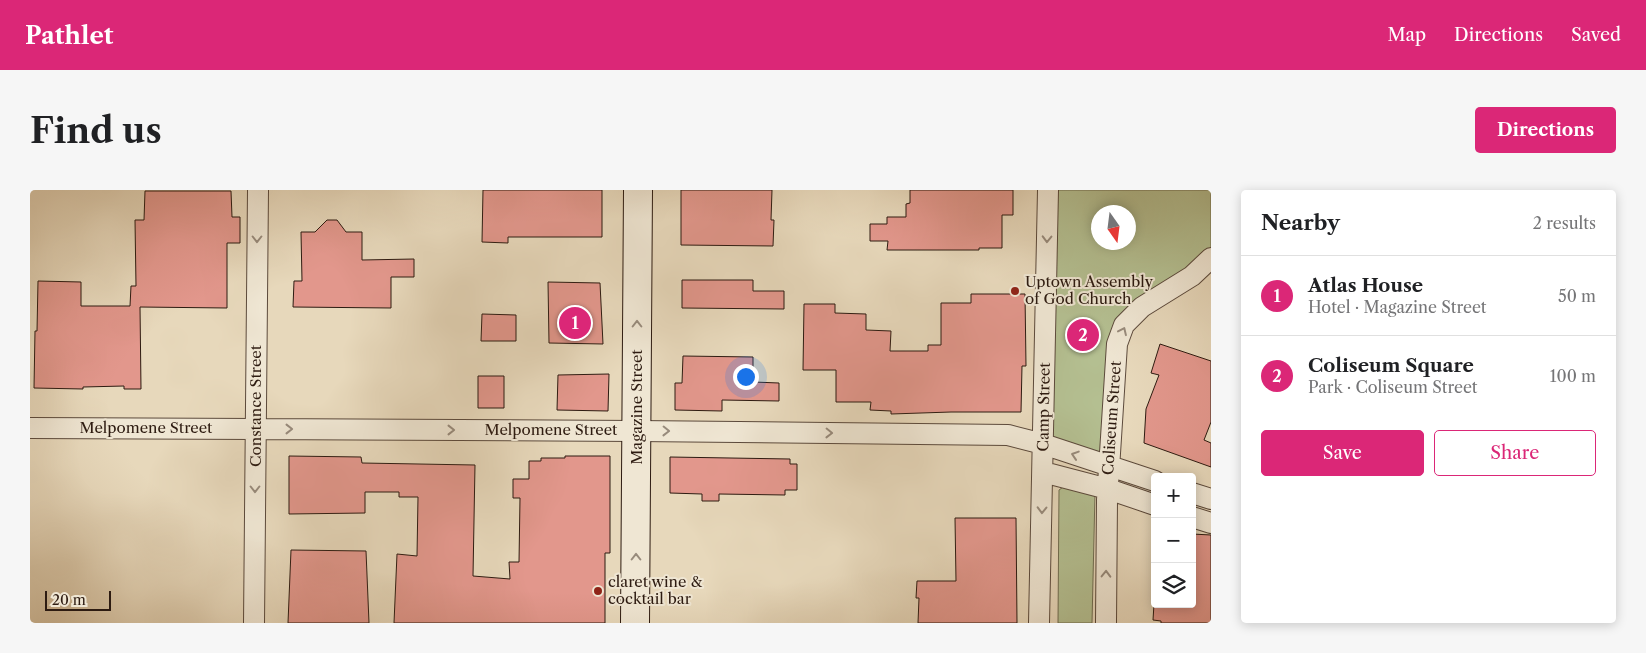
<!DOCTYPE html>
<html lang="en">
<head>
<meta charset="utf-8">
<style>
  :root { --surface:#fff; --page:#f6f6f6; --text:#202124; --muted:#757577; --line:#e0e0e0; --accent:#db2777 }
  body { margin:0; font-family:"Libre Caslon Text",serif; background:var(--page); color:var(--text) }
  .controls { position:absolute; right:15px; bottom:15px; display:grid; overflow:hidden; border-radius:5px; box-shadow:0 2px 12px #0003 }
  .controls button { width:45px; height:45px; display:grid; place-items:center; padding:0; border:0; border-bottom:1px solid var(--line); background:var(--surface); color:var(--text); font:25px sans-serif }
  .compass { position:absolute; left:1061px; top:15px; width:45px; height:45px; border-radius:50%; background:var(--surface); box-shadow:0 2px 12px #0003; rotate:166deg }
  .scale { position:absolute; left:15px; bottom:12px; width:66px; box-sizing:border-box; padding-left:5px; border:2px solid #2d1b11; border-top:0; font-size:14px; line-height:18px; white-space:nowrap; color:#2d1b11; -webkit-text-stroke:4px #efe6d3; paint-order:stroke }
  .you { position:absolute; left:715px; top:186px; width:18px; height:18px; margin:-12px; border:4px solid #fff; border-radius:50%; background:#1a73e8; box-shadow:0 0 0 8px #1a73e833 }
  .badge { display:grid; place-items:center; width:32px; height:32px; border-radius:50%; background:var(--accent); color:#fff; font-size:16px; font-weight:700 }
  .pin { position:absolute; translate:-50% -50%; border:2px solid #fff; box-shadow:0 1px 5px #0006 }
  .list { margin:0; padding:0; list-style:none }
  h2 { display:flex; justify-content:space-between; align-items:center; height:65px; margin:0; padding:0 20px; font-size:21px }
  h2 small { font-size:16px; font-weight:400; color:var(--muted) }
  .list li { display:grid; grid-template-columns:32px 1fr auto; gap:15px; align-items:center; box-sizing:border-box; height:80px; padding:0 20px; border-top:1px solid var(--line) }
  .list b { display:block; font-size:19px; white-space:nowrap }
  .list p { margin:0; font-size:16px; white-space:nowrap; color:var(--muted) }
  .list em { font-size:16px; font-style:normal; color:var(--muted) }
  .actions { display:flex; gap:10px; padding:15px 20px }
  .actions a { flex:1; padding:11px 0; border:1px solid var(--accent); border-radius:5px; text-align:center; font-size:18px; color:var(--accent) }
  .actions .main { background:var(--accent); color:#fff }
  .icon { flex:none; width:28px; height:28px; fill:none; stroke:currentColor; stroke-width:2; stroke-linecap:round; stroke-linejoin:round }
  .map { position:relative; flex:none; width:1181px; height:433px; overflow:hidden; border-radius:5px }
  header { display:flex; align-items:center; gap:30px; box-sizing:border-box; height:70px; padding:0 25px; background:var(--accent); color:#fff }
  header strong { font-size:24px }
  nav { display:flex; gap:28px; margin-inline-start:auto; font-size:18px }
  .intro { display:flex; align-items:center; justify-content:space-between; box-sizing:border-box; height:120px; padding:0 30px }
  h1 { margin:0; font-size:35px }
  .button { padding:12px 22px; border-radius:5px; background:var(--accent); color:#fff; font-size:18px; font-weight:700 }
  main { display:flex; gap:30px; padding:0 30px }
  aside { flex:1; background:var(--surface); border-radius:5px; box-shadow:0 2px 12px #0003 }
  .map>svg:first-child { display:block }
  .green { fill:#b4bf91; stroke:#706d51; fill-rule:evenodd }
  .building { fill:#e2978c; stroke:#2d1b11 }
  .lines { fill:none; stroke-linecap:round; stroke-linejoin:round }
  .street-casing { stroke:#5c4a3c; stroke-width:22 }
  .secondary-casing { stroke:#2d1b11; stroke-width:30 }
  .street { stroke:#efe6d3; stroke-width:20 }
  .secondary { stroke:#efe6d3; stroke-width:28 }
  .oneway { stroke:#988b7c }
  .poi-dot { fill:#8f2418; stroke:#efe6d3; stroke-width:2 }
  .labels { text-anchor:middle; stroke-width:4; stroke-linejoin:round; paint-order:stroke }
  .poi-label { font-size:15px; fill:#2d1b11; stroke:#efe6d3; text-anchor:start }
  .street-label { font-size:15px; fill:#2d1b11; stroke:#efe6d3 }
</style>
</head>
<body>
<header>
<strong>Pathlet</strong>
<nav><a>Map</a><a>Directions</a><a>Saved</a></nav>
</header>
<div class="intro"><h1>Find us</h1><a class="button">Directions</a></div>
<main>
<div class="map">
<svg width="1181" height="433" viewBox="0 0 1181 433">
  <rect width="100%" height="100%" fill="#e7d8bb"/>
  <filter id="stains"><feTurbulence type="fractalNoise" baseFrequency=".004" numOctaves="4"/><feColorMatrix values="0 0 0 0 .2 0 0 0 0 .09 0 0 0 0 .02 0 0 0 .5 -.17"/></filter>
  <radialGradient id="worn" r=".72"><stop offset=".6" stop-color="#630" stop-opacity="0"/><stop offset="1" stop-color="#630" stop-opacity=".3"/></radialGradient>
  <!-- green -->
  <path class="green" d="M1018,0h163v68l-87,67 -14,141 -67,-22zM1068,22h30v30h-30z
    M1036,295l29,8 -3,130h-34l1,-133z"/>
  <!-- building -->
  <path class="building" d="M453,0h119v47h-94v6l-26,-1z
    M651,0h91l-1,30h3l-1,26 -92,-1z
    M880,0h103v25h-11v33h-23v2h-92l1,-9h-18v-17h17v-7h19v-13l4,-1z
    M115,1h86l1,26h8v26h-13v65l-87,-1 1,82h-17v-3l-41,1v2l-49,-1 1,-57h2l1,-50 43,1v24h49l1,-20h5l-1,-66h9z
    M297,30h10l9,12h16v28l52,-1v18h-23v31l-98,-1 1,-26h8l-1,-49h14z
    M652,90h71v11h31v18l-102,-1z
    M518,92l52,1 3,61 -54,-1z
    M941,104h54l1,72h-4l-1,46h-70l-60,2v-3l-21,-1 1,-8h-35v-32h-33l1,-66h31v9l31,1v16l25,1 -1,20h38v-6h13v-42h30z
    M452,124l34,1v26h-35z
    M1130,154l51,17v61l-7,18 7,3v24l-67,-24 2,-34 13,-34 -8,-2z
    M653,166l70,1v25l26,1v18l-57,-1v11l-47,-1v-27h7z
    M579,184l-1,37 -51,-1 1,-35z
    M448,186h26v32h-26z
    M259,266l72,1 1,6 113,2 -2,111 37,3 -1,-17h10l1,-64h-7v-19h16v-18h12v-3h24v-2h45v97h-5v70h-211l3,-69 20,2 1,-59h-19v-5h-34v21l-76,1z
    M640,267l120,2v5h7v26h-12v5l-66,-1v7h-17v-7l-32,-1z
    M925,328h61l1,105h-99l1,-25h-3l1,-17h39z
    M1162,344l19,1v88h-50v-2l-8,-1 1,-16h38z
    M261,360l75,1 3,72h-81z"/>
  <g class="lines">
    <defs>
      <path id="street" d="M0,238l607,3 371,4 35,9 112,37
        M1013,282l65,17 47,16
        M1162,303l19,6
        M1162,327l19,6
        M224,433l4,-433
        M1009,433l9,-433
        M1076,433l1,-123 10,-156 7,-19 18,-18 50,-31 19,-18"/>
      <path id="secondary" d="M605,433l3,-433"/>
    </defs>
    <!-- street casing -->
    <use href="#street" class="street-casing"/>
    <!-- secondary casing -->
    <use href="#secondary" class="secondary-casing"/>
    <!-- street -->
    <use href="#street" class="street"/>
    <!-- secondary -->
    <use href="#secondary" class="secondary"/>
  </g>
  <!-- one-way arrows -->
  <defs><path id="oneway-chevron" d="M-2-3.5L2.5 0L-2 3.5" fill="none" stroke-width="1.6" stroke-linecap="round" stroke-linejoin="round" transform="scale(1.25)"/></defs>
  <g class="oneway">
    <use href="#oneway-chevron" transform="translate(227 49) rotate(90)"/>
    <use href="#oneway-chevron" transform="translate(1017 49) rotate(91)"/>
    <use href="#oneway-chevron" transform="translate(607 134) rotate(-90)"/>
    <use href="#oneway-chevron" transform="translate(1093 141) rotate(-65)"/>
    <use href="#oneway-chevron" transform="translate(259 239)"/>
    <use href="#oneway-chevron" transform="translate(421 240)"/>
    <use href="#oneway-chevron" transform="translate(636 241) rotate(1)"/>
    <use href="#oneway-chevron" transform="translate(799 243) rotate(1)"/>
    <use href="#oneway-chevron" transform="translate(1045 265) rotate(-162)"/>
    <use href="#oneway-chevron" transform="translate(225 299) rotate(90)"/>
    <use href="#oneway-chevron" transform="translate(1012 320) rotate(91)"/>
    <use href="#oneway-chevron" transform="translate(606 367) rotate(-90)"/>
    <use href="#oneway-chevron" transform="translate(1076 384) rotate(-89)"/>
  </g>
  <!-- markers -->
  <g class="poi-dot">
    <circle cx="985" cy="101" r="5"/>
    <circle cx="568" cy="401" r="5"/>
  </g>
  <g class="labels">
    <!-- poi labels -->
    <g class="poi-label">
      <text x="995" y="97">Uptown Assembly<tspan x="995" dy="17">of God Church</tspan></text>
      <text x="578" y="397">claret wine &amp;<tspan x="578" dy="17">cocktail bar</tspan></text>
    </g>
    <!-- street labels -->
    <g class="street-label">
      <text transform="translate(226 216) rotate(-90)" y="5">Constance Street</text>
      <text transform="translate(607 217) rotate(-90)" y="5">Magazine Street</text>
      <text transform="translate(1014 217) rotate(-89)" y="5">Camp Street</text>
      <text transform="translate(1082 228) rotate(-86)" y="5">Coliseum Street</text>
      <text x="116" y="243">Melpomene Street</text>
      <text x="521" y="245">Melpomene Street</text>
    </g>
  </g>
  <rect width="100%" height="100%" filter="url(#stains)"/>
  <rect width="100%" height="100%" fill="url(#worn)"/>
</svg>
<div class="controls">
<button>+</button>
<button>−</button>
<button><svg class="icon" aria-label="layers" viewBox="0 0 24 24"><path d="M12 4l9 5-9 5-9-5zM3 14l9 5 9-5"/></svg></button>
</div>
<svg class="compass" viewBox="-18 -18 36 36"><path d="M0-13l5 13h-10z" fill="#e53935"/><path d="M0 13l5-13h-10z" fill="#757577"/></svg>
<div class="scale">20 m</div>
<div class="you"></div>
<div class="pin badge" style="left:545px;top:133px">1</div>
<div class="pin badge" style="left:1053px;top:145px">2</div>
</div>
<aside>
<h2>Nearby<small>2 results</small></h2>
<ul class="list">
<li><span class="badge">1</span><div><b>Atlas House</b><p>Hotel · Magazine Street</p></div><em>50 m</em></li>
<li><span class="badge">2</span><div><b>Coliseum Square</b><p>Park · Coliseum Street</p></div><em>100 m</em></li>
</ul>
<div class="actions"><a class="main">Save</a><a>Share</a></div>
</aside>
</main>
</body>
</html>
